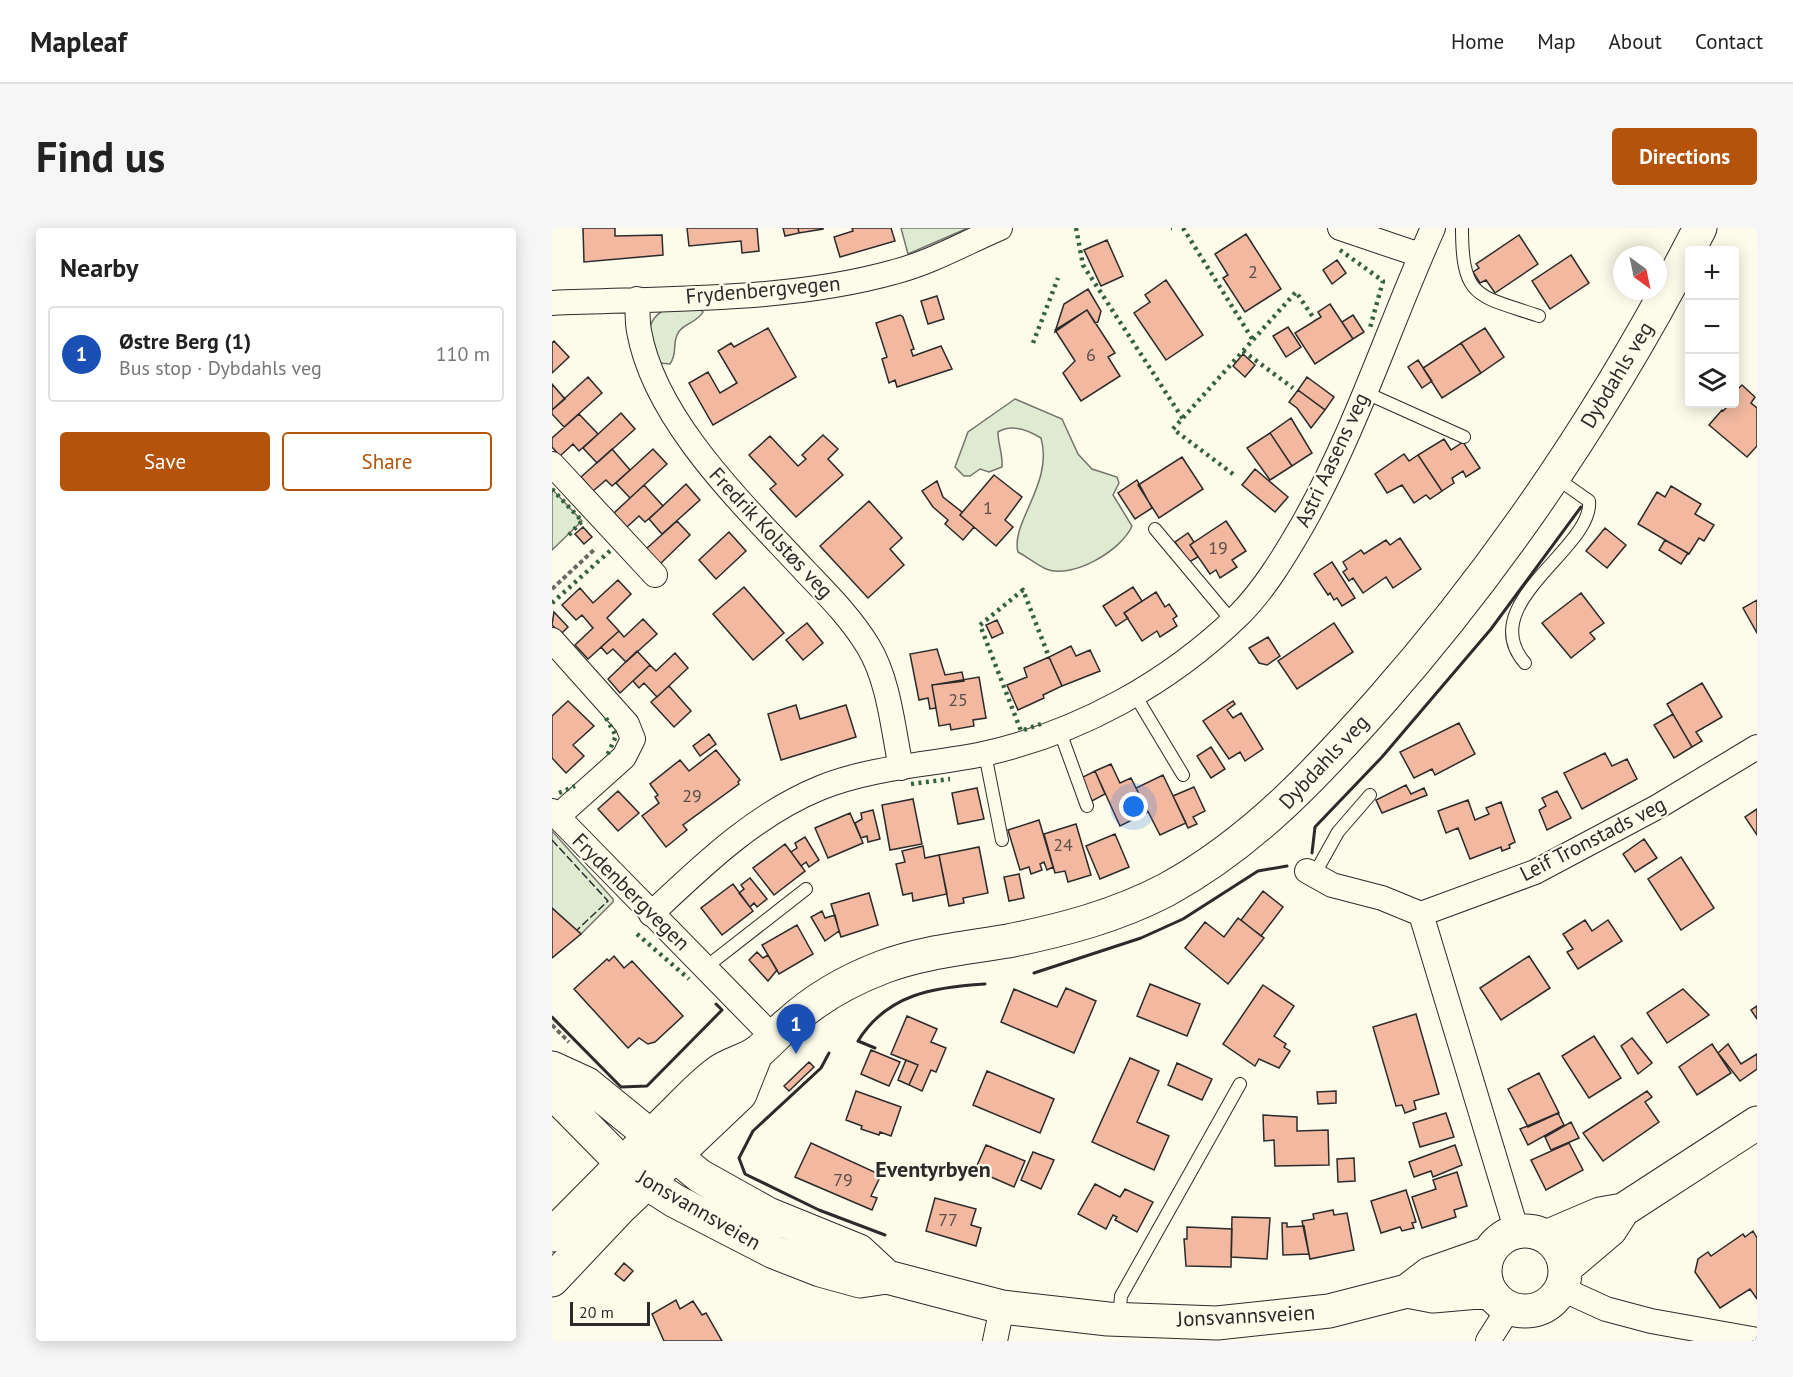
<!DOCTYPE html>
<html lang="en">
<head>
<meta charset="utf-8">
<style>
  :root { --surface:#fff; --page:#f6f6f6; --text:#222; --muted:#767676; --line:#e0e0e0; --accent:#b45309 }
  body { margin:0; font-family:"PT Sans",sans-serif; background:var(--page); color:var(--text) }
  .controls { position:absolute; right:18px; top:18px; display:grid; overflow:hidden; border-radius:6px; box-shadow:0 3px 15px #0003 }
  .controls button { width:54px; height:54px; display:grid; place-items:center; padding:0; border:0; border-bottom:2px solid var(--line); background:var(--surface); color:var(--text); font:30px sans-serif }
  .compass { position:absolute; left:1061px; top:18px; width:54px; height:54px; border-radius:50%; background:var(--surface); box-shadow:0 3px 15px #0003; rotate:147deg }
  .scale { position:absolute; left:18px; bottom:15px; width:80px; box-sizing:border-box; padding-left:6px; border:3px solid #2b2b2b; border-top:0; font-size:16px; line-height:21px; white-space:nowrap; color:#2b2b2b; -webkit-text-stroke:4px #fdfbea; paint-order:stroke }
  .you { position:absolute; left:582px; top:579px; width:21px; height:21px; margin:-15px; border:4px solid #fff; border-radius:50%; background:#1a73e8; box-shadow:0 0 0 9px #1a73e833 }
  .badge { display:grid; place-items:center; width:39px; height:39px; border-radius:50%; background:var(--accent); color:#fff; font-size:20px; font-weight:700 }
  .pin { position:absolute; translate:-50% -50px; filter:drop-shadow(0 2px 3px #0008) }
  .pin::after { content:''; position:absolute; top:32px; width:21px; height:18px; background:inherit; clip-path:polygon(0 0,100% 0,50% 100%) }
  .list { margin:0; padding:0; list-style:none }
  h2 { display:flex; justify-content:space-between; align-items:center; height:78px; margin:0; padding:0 24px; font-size:26px }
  h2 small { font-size:20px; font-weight:400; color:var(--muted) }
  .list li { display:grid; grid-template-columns:39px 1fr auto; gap:18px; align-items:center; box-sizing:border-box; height:96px; margin:0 12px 12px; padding:0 12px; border:2px solid var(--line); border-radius:6px }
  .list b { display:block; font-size:22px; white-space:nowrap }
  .list p { margin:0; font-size:20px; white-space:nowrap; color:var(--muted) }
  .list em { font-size:20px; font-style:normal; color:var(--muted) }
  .actions { display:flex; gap:12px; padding:18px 24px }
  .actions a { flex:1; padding:14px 0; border:2px solid var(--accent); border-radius:6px; text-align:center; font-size:21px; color:var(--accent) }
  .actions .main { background:var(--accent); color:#fff }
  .icon { flex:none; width:33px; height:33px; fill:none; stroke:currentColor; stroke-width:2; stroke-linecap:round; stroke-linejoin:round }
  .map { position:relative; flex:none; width:1205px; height:1113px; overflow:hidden; border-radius:6px }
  header { display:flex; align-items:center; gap:36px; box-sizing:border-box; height:84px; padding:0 30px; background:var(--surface); border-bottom:2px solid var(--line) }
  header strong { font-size:28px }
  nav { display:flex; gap:33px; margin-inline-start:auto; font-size:21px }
  .intro { display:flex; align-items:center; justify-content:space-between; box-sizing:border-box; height:144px; padding:0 36px }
  h1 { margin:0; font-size:42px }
  .button { padding:15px 27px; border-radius:6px; background:var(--accent); color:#fff; font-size:21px; font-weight:700 }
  main { display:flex; gap:36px; padding:0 36px }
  aside { flex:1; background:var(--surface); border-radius:6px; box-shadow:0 3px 15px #0003 }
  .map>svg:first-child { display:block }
  .green { fill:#deebd1; stroke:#74746e; stroke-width:1.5 }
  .building { fill:#f2b8a0; stroke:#2b2b2b; stroke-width:1.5 }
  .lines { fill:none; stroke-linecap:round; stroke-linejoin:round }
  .lane-casing { stroke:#2b2b2b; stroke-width:14 }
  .street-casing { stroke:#2b2b2b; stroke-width:26 }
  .secondary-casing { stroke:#2b2b2b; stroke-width:35 }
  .path { stroke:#6a6964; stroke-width:4; stroke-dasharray:4.5 3; stroke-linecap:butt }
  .lane { stroke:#fdfbea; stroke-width:12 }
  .street { stroke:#fdfbea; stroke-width:24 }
  .secondary { stroke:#fdfbea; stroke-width:33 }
  .hedge { stroke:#34623c; stroke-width:4.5; stroke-dasharray:3 4.5; stroke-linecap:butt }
  .fence { stroke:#2b2b2b; stroke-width:1.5; stroke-dasharray:8 3; stroke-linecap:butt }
  .wall { stroke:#2b2b2b; stroke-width:3 }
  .labels { text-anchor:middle; stroke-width:4.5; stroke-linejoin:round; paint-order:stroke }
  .number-label { font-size:18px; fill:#5d4e48 }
  .street-label { font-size:21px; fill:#2b2b2b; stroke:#fdfbea }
  .neighbourhood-label { font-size:22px; font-weight:bold; fill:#2b2b2b; stroke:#fdfbea }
</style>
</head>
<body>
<header>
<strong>Mapleaf</strong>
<nav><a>Home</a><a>Map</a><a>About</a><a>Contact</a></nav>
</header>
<div class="intro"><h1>Find us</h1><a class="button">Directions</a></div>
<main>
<aside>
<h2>Nearby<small></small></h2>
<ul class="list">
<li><span class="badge" style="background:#1a4fb4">1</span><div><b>Østre Berg (1)</b><p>Bus stop · Dybdahls veg</p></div><em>110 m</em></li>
</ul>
<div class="actions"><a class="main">Save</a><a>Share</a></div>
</aside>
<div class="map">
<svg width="1205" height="1113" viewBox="0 0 1205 1113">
  <rect width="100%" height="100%" fill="#fdfbea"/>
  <!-- green -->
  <path class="green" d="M349,0h67l-60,26z
    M117,79h30l4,5c-6,11 -22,12 -26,23 -5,12 1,17 -7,29l-10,-1c-10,-25 -20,-41 9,-56z
    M463,171l47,20 16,35 14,15 25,8 2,6 -6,12 19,31c-10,24 -60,54 -86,43 -9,-4 -19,-12 -28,-17 -8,-29 36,-69 23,-114 -13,-8 -29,-15 -43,-6 0,13 5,22 4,35l-13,5 -9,-3 -10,7h-6l-9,-9 13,-35z
    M0,261l30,32 -30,29z
    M0,603l61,68v3l-32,32 -29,-26z"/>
  <!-- building -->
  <path class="building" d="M31,0h32v8l47,-1 1,20 -79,7z
    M135,0h70l2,23 -17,2 -1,-12 -52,5z
    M231,0h15l1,5 -14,3z
    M246,0h25v1l-24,4z
    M300,0h39l4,13 -55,16 -6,-20 19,-6z
    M694,6l35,55 -36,23 -22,-34 5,-3 -13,-21z
    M967,7l19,29 -43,29 -9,-13 -6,3 -7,-11 6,-4 -3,-4z
    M555,12l16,36 -22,10 -17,-36z
    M1019,27l18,28 -39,26 -18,-28z
    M785,32l9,13 -14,11 -9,-14z
    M614,52l37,55 -37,25 -32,-47 16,-11 -5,-7z
    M536,61l13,22 -3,11 -3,1 -8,-13 -32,22 9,-28z
    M385,68l7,23 -16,5 -7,-23z
    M778,76l23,35 -38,25 -20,-31 26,-16 -3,-5z
    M535,82l28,43 -7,4 12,19 -39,25 -18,-28 12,-12 -20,-31z
    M348,87l3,2 11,32 -3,1 2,6 28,-10 11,23 -55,18 -2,-7 -6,3 -7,-24 5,-2 -11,-34z
    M801,87l11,17 -11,7 -11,-17z
    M736,99l13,20 -15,10 -13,-21z
    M216,100l28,49 -83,48 -24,-42 19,-11 12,21 17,-10 -19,-32 13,-8 3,4z
    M933,100l19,29 -23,16 -20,-30z
    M2,113l15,16 -17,16v-30z
    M909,115l20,30 -39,25 -19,-30z
    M691,126l12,11 -10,12 -12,-11z
    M866,132l14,21 -10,7 -14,-21z
    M36,149l14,16 -38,34 -12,-13v-4z
    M755,149l27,20 -9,13 -27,-20z
    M0,156l13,15 -13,11z
    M1190,157l13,12 -4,6 6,5v38l-10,11 -38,-32 13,-15 1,1 7,-7h4v-11z
    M746,162l27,20 -14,18 -14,-20 -8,-6z
    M69,185l14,16 -38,34 -14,-15z
    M27,186l19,20 -19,17 -6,-7 -13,12 -8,-9v-9z
    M739,190l21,35 -20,13 -22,-33z
    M718,205l22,33 -22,14 -23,-32z
    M271,207l15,14 -10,10 15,16 -47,42 -26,-28 6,-5 -27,-29 21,-19 28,30 8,-7 -4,-4z
    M892,211l7,11 12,-8 17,26 -14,9 -3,-6 -11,7 2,5 -12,8 -24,-36z
    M60,221l18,21 -18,16 -6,-6 -13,11 -12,-14z
    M101,221l14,15 -37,34 -14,-15z
    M852,226l5,7 9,-6 24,36 -12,8 -4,-4 -12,8 -12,-18 -15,8 -12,-19z
    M630,229l21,32 -44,29 -21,-33z
    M703,241l33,28 -13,15 -33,-27z
    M442,247l28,22 -17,23 8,7 -17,19 -36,-31z
    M585,252l15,28 -17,11 -17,-26z
    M385,253l6,16 19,15 -2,3 14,12 -11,13 -18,-16 3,-4 -15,-13 -11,-16z
    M134,256l14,16 -38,34 -13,-15z
    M92,257l19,21 -18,16 -6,-6 -12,11 -13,-14z
    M1119,258l30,18 -6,10 19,11 -10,16 -5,-3 -10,16 -51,-30 19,-32 8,5z
    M317,273l33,37 -12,11 14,16 -36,33 -48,-52z
    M125,293l13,14 -30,29 -14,-15z
    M674,293l20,30 -14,9 5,7 -17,11 -4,-8 -6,4 -20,-29z
    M31,299l9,10 -8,7 -9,-10z
    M1053,300l21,17 -19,23 -21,-17z
    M177,304l17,19 -30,28 -17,-19z
    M636,305l6,9 -4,3 8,12 -9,5 -14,-20z
    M848,310l21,31 -28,19 -7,-11 -23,16 -10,-15 -4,3 -6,-9 4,-3 -4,-7 18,-12 3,4 22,-14 4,5z
    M1113,312l23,13 -7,11 -22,-14z
    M780,334l23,36 -13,8 -5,-8 -3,2 -4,-7 -2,2 -14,-21z
    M66,352l13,14 -24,24 12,13 -31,28 -13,-14 18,-17 -11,-13 -6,5 -14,-15 18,-17 13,15z
    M192,359l40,46 -31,27 -40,-46z
    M581,359l9,14 -18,12 4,5 -12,8 -13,-20z
    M604,364l9,15 4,-3 8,12 -4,3 4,7 -17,11 -3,-6 -15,10 -18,-28z
    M1029,365l23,30 -14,10 5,6 -24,19 -29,-35z
    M1205,372v33l-14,-25z
    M2,384l14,15 -7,7 -9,-9z
    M91,391l14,15 -31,28 -13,-13 -6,5 -6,-7 18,-16 5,6z
    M445,392l6,13 -11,5 -6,-13z
    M255,395l16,20 -20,17 -17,-20z
    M782,395l19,29 -56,37 -19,-28z
    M716,409l12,19 -13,9 -8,-2 -10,-15z
    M519,418l5,10 14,-6 10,21 -38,15 -13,-29z
    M385,421l8,26 17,-3 2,9 -32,4 4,23 -6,1 -2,-11 -9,2 -9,-46z
    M85,423l13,14 -30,28 -12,-14z
    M123,425l13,15 -31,29 -13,-14 -5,5 -6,-7 17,-16 6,6z
    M497,429l13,29 -19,9 1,3 -26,12 -11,-25 20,-8 -3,-9z
    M427,449l7,41 -13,2 1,6 -23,4 -1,-6 -11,2 -7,-41z
    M1150,455l20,34 -26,15 6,9 -10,6 -25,-43z
    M117,458l22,25 -17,16 -23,-25z
    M16,473l26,25 -21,19 11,11 -18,17 -14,-15v-42z
    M681,473l2,3 -8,6 6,8 8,-5 22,36 -18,12 -5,-9 -11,7 -26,-38z
    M244,477l4,14 46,-14 10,32 -75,23 -13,-46z
    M1121,486l19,33 -18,11 -20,-33z
    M907,495l16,31 -40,21 -3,-6 -18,9 -14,-26z
    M157,506l7,10 -16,12 -7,-10z
    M659,519l14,22 -14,9 -14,-22z
    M164,522l24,30 -2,2 1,2 -56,41 4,5 -21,17 -24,-31 17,-13 -4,-6 3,-2 -8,-11 30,-24 9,11z
    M1053,525l7,13 15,-7 10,20 -55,30 -18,-36z
    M559,536l9,19 11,-5 17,34 -28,14 -25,-55z
    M543,543l10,23 -13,7 -11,-23z
    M611,547l23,48 -26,12 -24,-47z
    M854,557l5,9 13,-6 3,7 -45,18 -6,-13z
    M642,559l11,24 -12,6 4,7 -9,4 -15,-32z
    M425,560l7,31 -26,5 -6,-31z
    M66,563l21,22 -21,18 -20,-22z
    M1005,563l14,27 -24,12 -8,-20 7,-4 -4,-8z
    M361,571l9,45 -32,6 -8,-45z
    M916,572l7,20 14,-6 -3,-6 15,-6 14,40 -6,3 1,3 -8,3 -1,-4 -31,12 -12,-31 -12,5 -8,-22z
    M1205,581v26l-12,-18z
    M321,582l7,29 -12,3 -1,-6 -6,2 -6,-15 7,-4 -1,-6z
    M298,585l13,30 -35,15 -13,-30z
    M487,592l14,47 -6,3 -3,-8 -4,2 2,6 -11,4 -2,-7 -9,3 -12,-40z
    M524,596l15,51 -23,7 -3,-11 -10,2 -11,-39z
    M563,606l14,33 -29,12 -14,-33z
    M253,609l14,23 -10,7 -3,-5 -5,4 -10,-14 6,-4 -2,-5z
    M1092,611l13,19 -22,14 -12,-18z
    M233,616l20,27 -31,24 -21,-27z
    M371,618l2,12 14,-3 8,39 -34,7 -1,-8 -9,2 -7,-31 9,-2 -3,-11z
    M427,619l9,46 -25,5 1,5 -15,3 -10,-51z
    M1129,629l33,51 -33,22 -33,-51z
    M467,646l5,24 -15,3 -5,-24z
    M198,650l17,21 -10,8 -3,-4 -4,4 -11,-14 5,-4 -3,-4z
    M181,656l20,27 -31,24 -21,-27z
    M711,663l20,16 -22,29 -20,-16z
    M317,665l9,32 -37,12 -10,-33z
    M0,680l29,26 -29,24z
    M270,683l3,7 10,-3 4,16 -14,10 -14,-24z
    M686,690l26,20 -36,46 -43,-36 20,-26 19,15z
    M1033,692l7,11 16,-11 14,21 -44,28 -11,-17 6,-3 -10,-15z
    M245,697l16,29 -34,20 -17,-29z
    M205,724l6,6 5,-3 9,15 -9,11 -19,-21z
    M62,728l10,12 8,-7 51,55 -28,26 -7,2 -9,-6 -11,10 -54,-59 33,-30 2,2z
    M977,728l21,32 -49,32 -21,-32z
    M598,756l50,20 -13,32 -50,-20z
    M711,757l31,21 -20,30 12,8 -2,3 6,4 -11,17 -20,-9 -4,7 -32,-22z
    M514,760l30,13 -22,52 -73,-31 13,-33 43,18z
    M1131,761l26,26 -42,28 -20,-30z
    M1205,778v13l-6,-9z
    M864,786l23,80 -25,7 2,8 -11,4 -3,-8 -6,1 -23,-79z
    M355,788l30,13 -6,13 15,6 -10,24 -5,-2 -9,21 -13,-6 9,-20 -27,-11z
    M1042,808l27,42 -32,20 -27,-42z
    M1080,810l20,25 -14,11 -17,-28z
    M1160,816l19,29 -34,22 -18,-28z
    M1176,816l13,20 16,-10v15l-17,12 -22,-28z
    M319,822l29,12 -11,24 -28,-12z
    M578,830l29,13 -22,51 32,14 -15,34 -62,-28z
    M354,832l12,5 -9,20 -11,-5z
    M257,834l5,5 -25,24 -5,-5z
    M625,835l35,16 -10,21 -34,-15z
    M435,843l67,28 -14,34 -67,-28z
    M987,845l20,40 -31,14 -20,-38z
    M304,863l45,16 -10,29 -11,-4 -1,3 -18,-6 1,-3 -16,-6z
    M784,863v12l-18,1 -1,-12z
    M1095,863l5,6 -7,5 14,20 -56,39 -20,-28z
    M894,885l8,24 -34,10 -7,-24z
    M1006,885l6,12 -36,20 -8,-16z
    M711,887l34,2v14l31,-1 1,35 -54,1 -1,-26 -10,1z
    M1019,894l8,16 -28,12 -6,-13z
    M259,915l70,32 -10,21 6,2 -5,12 -77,-33z
    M1017,915l14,27 -37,20 -15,-30z
    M434,917l39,16 -11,26 -39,-17z
    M903,917l7,20 -29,12 -2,-6 -17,6 -5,-15z
    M481,924l21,8 -13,29 -20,-9z
    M802,930l1,23 -17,1 -1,-23z
    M905,944l10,34 -13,4 2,7 -34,11 -10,-31 24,-8 -3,-9z
    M543,956l25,13 5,-8 28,13 -16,30 -22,-12 2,-3 -4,-2 -7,14 -28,-15z
    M854,962l10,32 -4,1 2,5 -12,3 -2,-4 -19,6 -10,-32z
    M383,970l41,11 -5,16 10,3 -5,18 -50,-15z
    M781,982l1,5 13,-2 7,37 -44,9 -8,-38 12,-2 -1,-5z
    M680,989l38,1 -3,41 -36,-2z
    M730,995h5v4l17,-1 5,28 -26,1z
    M635,999l45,2 -1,38 -45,-1 -2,-27h3z
    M1201,1003l4,7v61l-7,-10 -30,19 -25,-36 3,-13 10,-7 3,4 32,-22 2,3z
    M72,1035l9,8 -9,10 -9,-7z
    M124,1072l4,9 13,-8 9,14 4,-2 16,28h-58l-12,-27z"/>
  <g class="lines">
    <defs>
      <path id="lane" d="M910,0c0,72 16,67 77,88
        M812,164l100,45
        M603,301l77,92
        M973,435c-52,-59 69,-115 64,-162l-34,-24
        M583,467l48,80
        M508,504l27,74
        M433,526l17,86
        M762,647l24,-43 32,-37
        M154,739l100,-78
        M567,1091l2,-23 119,-212"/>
      <path id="street" d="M788,0l80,27
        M85,71c1,11 0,22 2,32 16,91 107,176 167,241 22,23 45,46 62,74 21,34 25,83 33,122
        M0,75c111,-5 235,-1 342,-31 36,-9 71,-29 106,-44
        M0,236l103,111
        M0,412l75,84 6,15 -9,18 -67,60
        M0,583l221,226
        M755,643l25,14 50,13 39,16 114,-42 124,-66 98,-59
        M99,686c51,-48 103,-99 169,-126 51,-21 110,-23 163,-34 96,-21 186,-71 256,-139 26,-26 46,-60 64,-91 53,-94 86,-198 130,-296
        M869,686l96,318
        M1010,1061l44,20 45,12 106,19
        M443,1113l7,-34
        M936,1113l21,-33"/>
      <path id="secondary" d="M0,840l35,16 113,92 68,38 91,37 28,26
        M0,847l13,30 58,59 24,19 28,18 99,51 46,18 40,11 27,-4 115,30 106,12 109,4 112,-12 78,-20 22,-17 60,-21
        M933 1043a40 40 0 1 1 80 0a40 40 0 1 1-80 0Z
        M0,1007c37,-38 75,-76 113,-113 17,-16 33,-35 52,-49 12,-10 30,-12 42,-22 10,-8 19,-19 29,-27 27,-25 61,-44 95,-57 40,-15 83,-19 125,-26 55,-11 108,-25 158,-51 86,-47 150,-116 214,-188 126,-143 233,-304 320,-474
        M994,1009l54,-23 23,-4 134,-87
        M1013,1040l45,-38 13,-20
        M0,1052l69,-73 119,-113 16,-40
        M855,1063l26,5 57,-5"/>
    </defs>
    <!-- lane casing -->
    <use href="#lane" class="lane-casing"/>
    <!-- street casing -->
    <use href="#street" class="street-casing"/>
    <!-- secondary casing -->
    <use href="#secondary" class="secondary-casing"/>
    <!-- path -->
    <path class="path" d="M0,361l44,-41
      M0,797l17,17"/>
    <!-- lane -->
    <use href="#lane" class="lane"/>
    <!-- street -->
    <use href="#street" class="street"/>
    <!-- secondary -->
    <use href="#secondary" class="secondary"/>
    <!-- hedge -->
    <path class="hedge" d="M524,0l7,37 100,154
      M619,0h1
      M631,0l70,112
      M788,22l43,31 -13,47
      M481,115l25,-65
      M691,123l50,37
      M681,246l-60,-45 123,-137 19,28
      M0,261l30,32 -14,15
      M0,375l59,-53
      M54,490l10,18 -10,22
      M489,496l-20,7 -41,-106 43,-35 26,67
      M359,556l39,-5
      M7,565l16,-7
      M85,706l52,45"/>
    <!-- fence -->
    <path class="fence" d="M0,612l56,61 -31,29"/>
    <!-- wall -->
    <path class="wall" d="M760,625l3,-26 67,-70 109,-128 90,-122
      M482,745l107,-35 42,-19 75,-48 29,-5
      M0,789l69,70 26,-1 75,-76 -6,-6
      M323,820l-17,-7c29,-47 76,-54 127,-57
      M277,825l-8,15 -68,63 -14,27 6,16 74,36 66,25"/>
  </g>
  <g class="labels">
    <!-- number labels -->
    <g class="number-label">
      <text x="701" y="50">2</text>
      <text x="539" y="133">6</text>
      <text x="436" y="286">1</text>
      <text x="666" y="326">19</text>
      <text x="406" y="478">25</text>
      <text x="140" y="574">29</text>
      <text x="511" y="623">24</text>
      <text x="291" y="958">79</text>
      <text x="396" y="998">77</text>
    </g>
    <!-- street labels -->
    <g class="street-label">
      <text transform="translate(211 62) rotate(-5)" y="7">Frydenbergvegen</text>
      <text transform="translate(1065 147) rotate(-59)" y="7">Dybdahls veg</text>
      <text transform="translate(780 232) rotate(-65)" y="7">Astri Aasens veg</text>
      <text transform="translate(219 305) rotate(47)" y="7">Fredrik Kolstøs veg</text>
      <text transform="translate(772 534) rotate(-47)" y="7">Dybdahls veg</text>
      <text transform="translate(1041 611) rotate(-27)" y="7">Leif Tronstads veg</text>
      <text transform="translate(79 664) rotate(45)" y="7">Frydenbergvegen</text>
      <text transform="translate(147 982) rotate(30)" y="7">Jonsvannsveien</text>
      <text transform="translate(694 1088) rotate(-3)" y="7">Jonsvannsveien</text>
    </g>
    <!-- neighbourhood labels -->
    <g class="neighbourhood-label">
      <text x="381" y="949">Eventyrbyen</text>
    </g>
  </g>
</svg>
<div class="controls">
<button>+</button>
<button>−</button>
<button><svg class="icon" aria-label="layers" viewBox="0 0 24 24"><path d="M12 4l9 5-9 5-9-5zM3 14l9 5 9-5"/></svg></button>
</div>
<svg class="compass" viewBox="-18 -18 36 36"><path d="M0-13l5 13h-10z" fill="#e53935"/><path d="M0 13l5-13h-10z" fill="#767676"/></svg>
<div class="scale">20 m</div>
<div class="you"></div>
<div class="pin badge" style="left:244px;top:826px;background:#1a4fb4">1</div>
</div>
</main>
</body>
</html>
